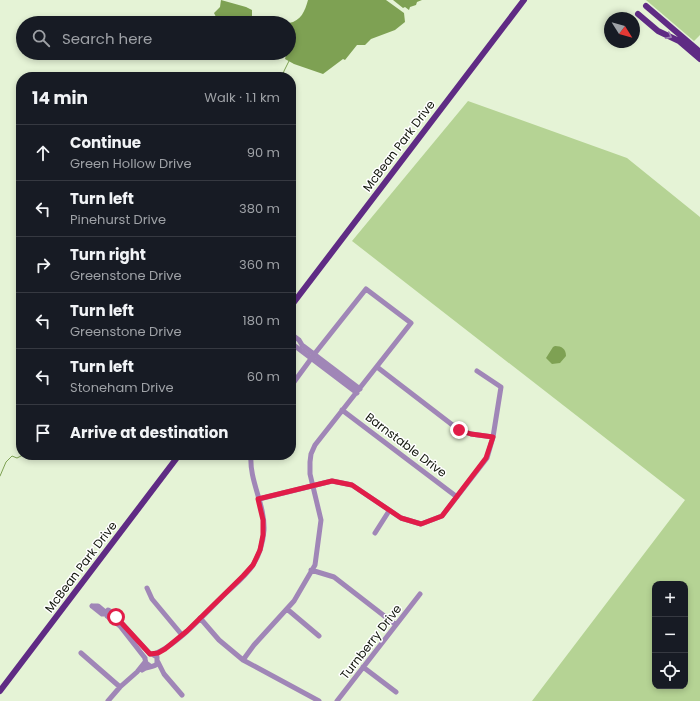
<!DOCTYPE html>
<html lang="en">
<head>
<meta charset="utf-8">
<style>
  :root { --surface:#171b24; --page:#20242c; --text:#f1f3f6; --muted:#9ea1a6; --line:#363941 }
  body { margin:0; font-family:Poppins,sans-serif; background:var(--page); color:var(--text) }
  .controls { position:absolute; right:12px; bottom:12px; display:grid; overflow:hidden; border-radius:8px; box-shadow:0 2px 6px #0003 }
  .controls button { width:36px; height:36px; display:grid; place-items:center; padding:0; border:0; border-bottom:1px solid var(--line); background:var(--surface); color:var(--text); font:20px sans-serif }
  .compass { position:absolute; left:604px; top:12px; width:36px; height:36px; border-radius:50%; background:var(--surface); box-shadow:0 2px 6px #0003; rotate:127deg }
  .stop { position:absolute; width:12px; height:12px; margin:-9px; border:3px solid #e11d48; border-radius:50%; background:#fff }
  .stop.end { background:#e11d48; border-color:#fff; box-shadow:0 1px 4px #0008 }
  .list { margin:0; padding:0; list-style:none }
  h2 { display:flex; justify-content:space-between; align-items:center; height:52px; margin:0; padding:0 16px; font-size:17px }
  h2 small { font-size:13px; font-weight:400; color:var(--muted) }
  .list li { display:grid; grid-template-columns:26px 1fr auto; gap:12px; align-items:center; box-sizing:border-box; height:56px; padding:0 16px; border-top:1px solid var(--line) }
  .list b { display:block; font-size:15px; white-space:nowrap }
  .list p { margin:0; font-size:13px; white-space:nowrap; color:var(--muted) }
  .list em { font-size:13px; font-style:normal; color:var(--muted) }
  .icon { flex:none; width:22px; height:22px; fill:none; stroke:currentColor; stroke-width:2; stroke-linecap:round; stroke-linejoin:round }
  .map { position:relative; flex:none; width:700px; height:701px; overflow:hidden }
  .search { position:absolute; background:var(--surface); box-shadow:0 2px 6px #0003; left:16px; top:16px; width:280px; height:44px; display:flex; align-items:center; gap:10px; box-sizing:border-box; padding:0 14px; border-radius:22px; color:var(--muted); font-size:15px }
  .panel { position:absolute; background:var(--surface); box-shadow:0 2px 6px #0003; left:16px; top:72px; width:280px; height:388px; border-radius:16px }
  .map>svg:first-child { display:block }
  .green { fill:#b5d394; fill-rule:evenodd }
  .water { fill:#7ea153 }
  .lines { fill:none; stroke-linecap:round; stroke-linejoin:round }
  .stream { stroke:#7ea153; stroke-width:1 }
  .minor { stroke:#a086b7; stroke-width:5 }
  .major { stroke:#5f2b84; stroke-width:6 }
  .oneway { stroke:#9f80b5 }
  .route { stroke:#e11d48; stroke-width:5 }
  .labels { text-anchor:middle; stroke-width:3; stroke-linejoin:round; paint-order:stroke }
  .street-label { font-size:12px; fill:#11150b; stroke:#fff }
</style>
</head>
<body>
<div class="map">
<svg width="700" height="701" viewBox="0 0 700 701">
  <rect width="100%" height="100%" fill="#e5f3d6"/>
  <!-- green -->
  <path class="green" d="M646,0h54v35l-6,6z
    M468,101l159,57 73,59v484h-168l153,-201 -333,-259zM655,584h30v102h-30z"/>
  <!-- water -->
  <path class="water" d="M221,0l25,7 6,3v7l-2,-1 -1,7h-33l2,-2 -4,-8 6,-6z
    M308,0h78l18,13 1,9 -10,8 -24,9 -6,6h-8l-12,15 -2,-1 -20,15 -29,-10 -9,-5 1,-4 -1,-2h4v-30c12,-2 16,-12 19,-23z
    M393,0h29l-5,2 -1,3 -6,2 -1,3 -4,-3 -2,1z
    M555,346c7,0 11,3 11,10l-6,7 -8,1 -6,-6 7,-11z"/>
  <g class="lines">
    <!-- stream -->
    <path class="stream" d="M282,77l2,-6 5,-10
      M0,476l6,-14 6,-6 5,2 6,-3"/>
    <!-- minor -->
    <path class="minor" d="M291,334l8,6 3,5 58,44
      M291,343l66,50
      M377,367l82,63 12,4 22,3
      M342,410l115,87
      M259,499l73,-18 20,4 49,33 20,6 21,-8 45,-58 6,-21 8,-50 -24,-16
      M375,533l14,-22
      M311,570l23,7 62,48
      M147,588l5,11 30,36
      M92,606h6l6,5 3,5 13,10 25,32
      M92,606l10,8h3
      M287,609l32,27
      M105,614l3,-4 7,4 1,3 34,37
      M200,618l19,22 24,20 76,41
      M81,653l39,34
      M153,654c21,-6 52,-40 68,-56 11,-11 24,-21 32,-33 7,-11 10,-22 11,-35 1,-26 -15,-49 -13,-75
      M145,659l1,4 4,3
      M243,660l11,-15 40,-44 21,-36 6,-45 -11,-46v-12l1,-8 4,-9 96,-122 -45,-34 -50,63 -25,34
      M158,662l6,12 18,21
      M363,667l33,25
      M142,670c5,-4 11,-2 15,-6v-7l-5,-3
      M108,701l12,-14 17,-15 8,-10
      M337,701l83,-107"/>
    <!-- major -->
    <path class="major" d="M646,6l54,46
      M638,14l20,17 21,10 21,18
      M291,306l233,-306
      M0,691l179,-236"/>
  </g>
  <!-- one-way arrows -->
  <defs><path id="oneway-chevron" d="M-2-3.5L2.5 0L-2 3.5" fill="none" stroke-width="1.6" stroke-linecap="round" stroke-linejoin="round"/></defs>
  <use class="oneway" href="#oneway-chevron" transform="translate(669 36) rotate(27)"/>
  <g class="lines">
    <!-- route -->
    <path class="route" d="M116,617l34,37 8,-1 7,-4 22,-18 56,-55 10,-11 7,-15 3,-15v-15l-5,-21 74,-18 20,4 49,33 20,6 21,-8 44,-58 7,-21 -22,-3 -12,-4"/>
  </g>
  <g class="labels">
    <!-- street labels -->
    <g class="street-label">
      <text transform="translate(399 146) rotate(-53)" y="4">McBean Park Drive</text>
      <text transform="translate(406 445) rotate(37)" y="4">Barnstable Drive</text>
      <text transform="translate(81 567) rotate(-53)" y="4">McBean Park Drive</text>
      <text transform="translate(371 642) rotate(-52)" y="4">Turnberry Drive</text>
    </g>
  </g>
</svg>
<div class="controls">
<button>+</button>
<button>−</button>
<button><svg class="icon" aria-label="locate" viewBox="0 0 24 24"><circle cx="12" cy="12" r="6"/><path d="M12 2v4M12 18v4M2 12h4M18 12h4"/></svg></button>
</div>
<svg class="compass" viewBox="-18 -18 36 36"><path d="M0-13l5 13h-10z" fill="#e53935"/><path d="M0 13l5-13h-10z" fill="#9ea1a6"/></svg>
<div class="stop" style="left:116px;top:617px"></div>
<div class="stop end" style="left:459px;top:430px"></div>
<div class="search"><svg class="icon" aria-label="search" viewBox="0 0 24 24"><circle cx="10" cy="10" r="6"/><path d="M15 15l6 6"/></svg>Search here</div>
<section class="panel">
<h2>14 min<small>Walk · 1.1 km</small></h2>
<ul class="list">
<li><svg class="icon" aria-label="ahead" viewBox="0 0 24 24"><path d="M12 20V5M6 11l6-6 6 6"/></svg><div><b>Continue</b><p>Green Hollow Drive</p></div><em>90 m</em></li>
<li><svg class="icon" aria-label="left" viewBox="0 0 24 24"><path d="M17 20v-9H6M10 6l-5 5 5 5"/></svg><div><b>Turn left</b><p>Pinehurst Drive</p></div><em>380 m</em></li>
<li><svg class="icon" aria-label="right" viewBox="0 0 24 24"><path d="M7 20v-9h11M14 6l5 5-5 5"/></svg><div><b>Turn right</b><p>Greenstone Drive</p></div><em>360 m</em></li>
<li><svg class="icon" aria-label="left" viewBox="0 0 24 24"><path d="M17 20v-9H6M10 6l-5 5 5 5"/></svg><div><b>Turn left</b><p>Greenstone Drive</p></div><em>180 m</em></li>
<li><svg class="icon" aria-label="left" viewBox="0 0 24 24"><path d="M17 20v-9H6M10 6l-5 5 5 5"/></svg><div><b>Turn left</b><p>Stoneham Drive</p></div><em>60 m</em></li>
<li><svg class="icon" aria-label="arrive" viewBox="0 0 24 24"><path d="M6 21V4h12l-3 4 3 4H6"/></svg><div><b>Arrive at destination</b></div></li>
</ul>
</section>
</div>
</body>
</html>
